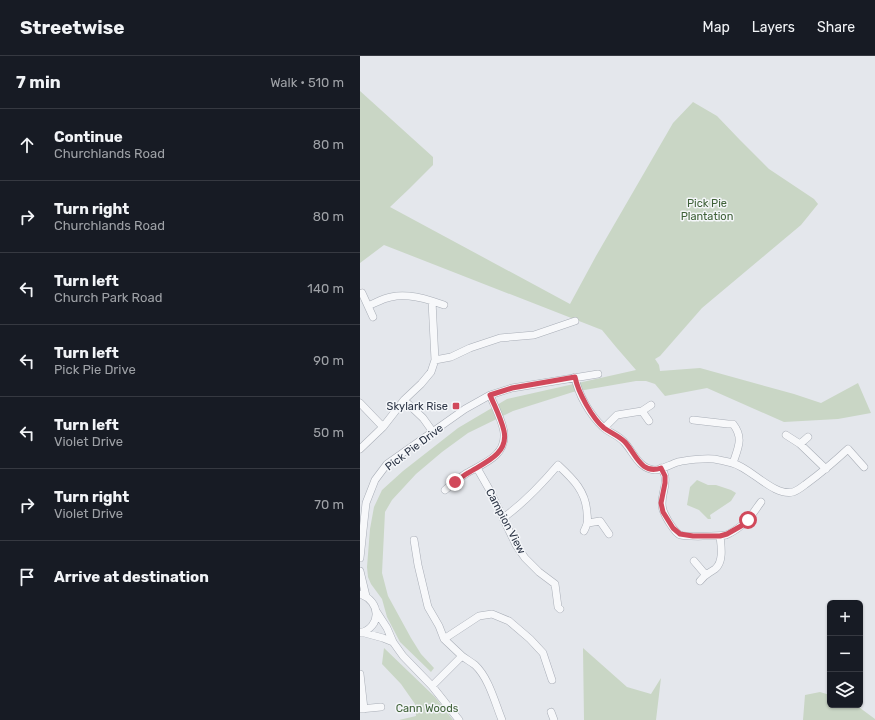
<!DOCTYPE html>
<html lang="en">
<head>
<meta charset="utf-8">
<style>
  :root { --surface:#171b24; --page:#20242c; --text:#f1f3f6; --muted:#9ea1a6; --line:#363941 }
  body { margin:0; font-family:Rubik,sans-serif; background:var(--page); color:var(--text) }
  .controls { position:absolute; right:12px; bottom:12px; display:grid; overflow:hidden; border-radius:6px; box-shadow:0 1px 3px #0004 }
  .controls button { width:36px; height:36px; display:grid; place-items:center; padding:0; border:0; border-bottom:1px solid var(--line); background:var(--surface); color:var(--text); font:20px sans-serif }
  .stop { position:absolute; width:12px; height:12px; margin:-9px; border:3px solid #d1495b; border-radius:50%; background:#fff }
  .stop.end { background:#d1495b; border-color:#fff; box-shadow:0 1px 4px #0008 }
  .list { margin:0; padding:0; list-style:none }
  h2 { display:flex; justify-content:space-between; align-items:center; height:52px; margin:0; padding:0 16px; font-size:17px }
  h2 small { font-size:13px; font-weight:400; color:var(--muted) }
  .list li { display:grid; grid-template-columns:26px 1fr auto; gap:12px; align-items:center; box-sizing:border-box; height:72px; padding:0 16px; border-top:1px solid var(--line) }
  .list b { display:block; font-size:15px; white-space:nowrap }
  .list p { margin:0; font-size:13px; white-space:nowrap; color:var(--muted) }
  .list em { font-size:13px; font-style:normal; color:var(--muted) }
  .icon { flex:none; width:22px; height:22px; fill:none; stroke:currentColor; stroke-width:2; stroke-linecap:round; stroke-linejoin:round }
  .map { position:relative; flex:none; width:515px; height:664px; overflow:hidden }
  header { display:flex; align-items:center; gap:24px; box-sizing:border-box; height:56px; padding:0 20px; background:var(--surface); border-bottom:1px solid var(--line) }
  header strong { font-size:19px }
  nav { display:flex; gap:22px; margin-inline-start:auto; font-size:14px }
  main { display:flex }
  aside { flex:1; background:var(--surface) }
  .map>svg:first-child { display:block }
  .green { fill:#c9d6c5 }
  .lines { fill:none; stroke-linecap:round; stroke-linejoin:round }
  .street-casing { stroke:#a9aeb7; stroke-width:8 }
  .street { stroke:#f7f8fa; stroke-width:7 }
  .route { stroke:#d1495b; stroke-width:5 }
  .poi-dot { fill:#d1495b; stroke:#f4f6f9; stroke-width:1.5 }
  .labels { text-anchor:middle; stroke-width:3; stroke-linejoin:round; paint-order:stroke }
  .park-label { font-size:11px; fill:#3f6138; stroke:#f4f6f9 }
  .poi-label { font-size:11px; fill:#2b3445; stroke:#f4f6f9; text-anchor:end }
  .street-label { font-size:11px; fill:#2b3445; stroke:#f4f6f9 }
</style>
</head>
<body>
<header>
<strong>Streetwise</strong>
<nav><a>Map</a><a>Layers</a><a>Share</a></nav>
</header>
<main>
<aside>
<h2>7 min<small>Walk · 510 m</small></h2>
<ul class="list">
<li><svg class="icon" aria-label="ahead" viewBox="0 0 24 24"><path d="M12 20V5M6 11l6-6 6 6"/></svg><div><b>Continue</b><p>Churchlands Road</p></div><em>80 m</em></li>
<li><svg class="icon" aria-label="right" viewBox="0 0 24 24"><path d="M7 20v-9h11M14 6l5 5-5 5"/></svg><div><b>Turn right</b><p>Churchlands Road</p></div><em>80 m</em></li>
<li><svg class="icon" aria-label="left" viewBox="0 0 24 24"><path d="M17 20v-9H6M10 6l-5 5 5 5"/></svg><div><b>Turn left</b><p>Church Park Road</p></div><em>140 m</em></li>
<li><svg class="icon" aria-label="left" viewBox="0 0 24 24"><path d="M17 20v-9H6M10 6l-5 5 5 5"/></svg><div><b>Turn left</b><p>Pick Pie Drive</p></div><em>90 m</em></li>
<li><svg class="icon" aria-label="left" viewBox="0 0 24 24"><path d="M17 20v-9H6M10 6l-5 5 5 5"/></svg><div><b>Turn left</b><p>Violet Drive</p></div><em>50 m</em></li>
<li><svg class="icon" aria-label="right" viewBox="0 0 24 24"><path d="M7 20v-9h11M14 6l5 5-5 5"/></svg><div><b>Turn right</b><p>Violet Drive</p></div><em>70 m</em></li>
<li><svg class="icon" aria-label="arrive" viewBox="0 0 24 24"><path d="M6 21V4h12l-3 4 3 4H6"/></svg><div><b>Arrive at destination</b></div></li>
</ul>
</aside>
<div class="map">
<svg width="515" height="664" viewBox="0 0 515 664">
  <rect width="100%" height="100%" fill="#e4e7ec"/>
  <!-- green -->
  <path class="green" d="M0,35l73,66v8l-24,24 -19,18 180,97 26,-48 77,-133 20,-21 24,14 23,24 29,29 45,30 4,5 -17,21 -99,83 -42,48 -5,3 4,6 1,6 40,-3 94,26 27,9 37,-20 13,30 -33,6 -54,3 -77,-34 -42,8 -10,-12 -9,-3h-10l-63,11 -60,19 -45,22 -26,19 -26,22 -24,26 -7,12 -3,61 6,23 23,42 10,16 13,14 -3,4 -31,-30 -13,-25 -5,-18 -11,-15 -3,-7 -1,-10 3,-38 4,-22 8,-17 21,-19 55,-43 49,-29 129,-29 -20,-23 -14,-17 -218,-85 -24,18z
    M337,424l11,5h8l15,5 5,3 -5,8 -21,14 1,4h-3l-9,-9 -12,-5 3,-18z
    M24,592l51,49 18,23h-54l17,-4 -1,-12 -14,-20 -19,-20z
    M223,592l44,39 24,7 10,-16 -5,42h-72z
    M460,636l10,3v10h26l19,14v1h-72l2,-25z"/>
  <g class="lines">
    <defs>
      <path id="street" d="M2,237l11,24
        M72,245l12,4
        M8,250c7,-3 16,-8 23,-9 14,-3 28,0 41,4l3,59 -4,12 -10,12 -17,16
        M75,304l16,-3 19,-9 30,-10 34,-3 41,-14
        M215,321c3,17 15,38 28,50 6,6 16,8 22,16 9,10 14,26 30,27 6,0 16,-6 23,-8 8,-2 27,-4 36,-3 5,1 12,2 18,4 18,4 42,34 61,29 4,-1 9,-5 13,-8 15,-11 28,-22 42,-35l16,18
        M0,347l23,24
        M282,355l9,-6
        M333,364l35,4h5c11,14 5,24 0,39
        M244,372l13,-13 25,-4 7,10
        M426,379l14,9 26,25
        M440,388l8,-7
        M0,393l23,-22 21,-27 19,18 10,14
        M117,412l12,21 27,56 9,13 14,14 16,12 3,23 2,2
        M301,412c2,3 4,6 4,9 2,11 -6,21 -2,33 2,6 11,22 17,25 6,2 40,1 46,0 5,-2 11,-6 16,-10 8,-6 13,-15 19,-23
        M85,434c7,-6 14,-12 22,-17 17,-10 39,-17 37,-40 -1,-11 -10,-28 -14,-38
        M143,462c21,-15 38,-33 55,-53 15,14 28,26 29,48 1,8 1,10 -3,18
        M228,467l12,-2 9,13
        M54,484l4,25 10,42 11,19 5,13 18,17 -30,30
        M0,502l6,-55 9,-23 12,-16 78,-55 25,-14 22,-7 86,-14
        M334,505l11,13
        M0,515l6,25
        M340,525c6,-8 8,-7 15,-12 9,-7 6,-24 5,-33
        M0,538c21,7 22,33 0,39
        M16,555l11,17 6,14 10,14 29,30 27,34
        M1,576l22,6 10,4
        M84,583l35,-23 13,-2 17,7 21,18 13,14 9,27
        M102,600c4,3 9,6 13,9 14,13 20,38 27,55
        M0,618l4,35
        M0,653l21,-2
        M191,656l3,8"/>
    </defs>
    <!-- street casing -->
    <use href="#street" class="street-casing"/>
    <!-- street -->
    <use href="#street" class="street"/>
  </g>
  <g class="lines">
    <!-- route -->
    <path class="route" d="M95,426c5,-3 9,-7 13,-9 16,-10 41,-19 36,-42 -3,-13 -9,-24 -14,-36l22,-7 63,-11c3,15 17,41 29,51 7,5 15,8 21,14 11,12 16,33 36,26l4,8v7l-4,20 2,9 10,16 7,6 13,2h27l7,-2 14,-8 7,-6"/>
  </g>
  <!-- markers -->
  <rect class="poi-dot" x="92" y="346" width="8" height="8" rx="2"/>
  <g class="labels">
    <!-- park labels -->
    <g class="park-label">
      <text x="347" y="151">Pick Pie<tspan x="347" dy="13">Plantation</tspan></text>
      <text x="67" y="656">Cann Woods</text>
    </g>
    <!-- poi labels -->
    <g class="poi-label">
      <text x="88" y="354">Skylark Rise</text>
    </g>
    <!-- street labels -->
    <g class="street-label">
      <text transform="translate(54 391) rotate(-37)" y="4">Pick Pie Drive</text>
      <text transform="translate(146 465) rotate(62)" y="4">Campion View</text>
    </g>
  </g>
</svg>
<div class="controls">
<button>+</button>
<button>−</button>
<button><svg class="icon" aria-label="layers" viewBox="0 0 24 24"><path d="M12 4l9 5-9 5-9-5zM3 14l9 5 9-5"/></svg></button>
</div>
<div class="stop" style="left:388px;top:464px"></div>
<div class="stop end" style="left:95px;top:426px"></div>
</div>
</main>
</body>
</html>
